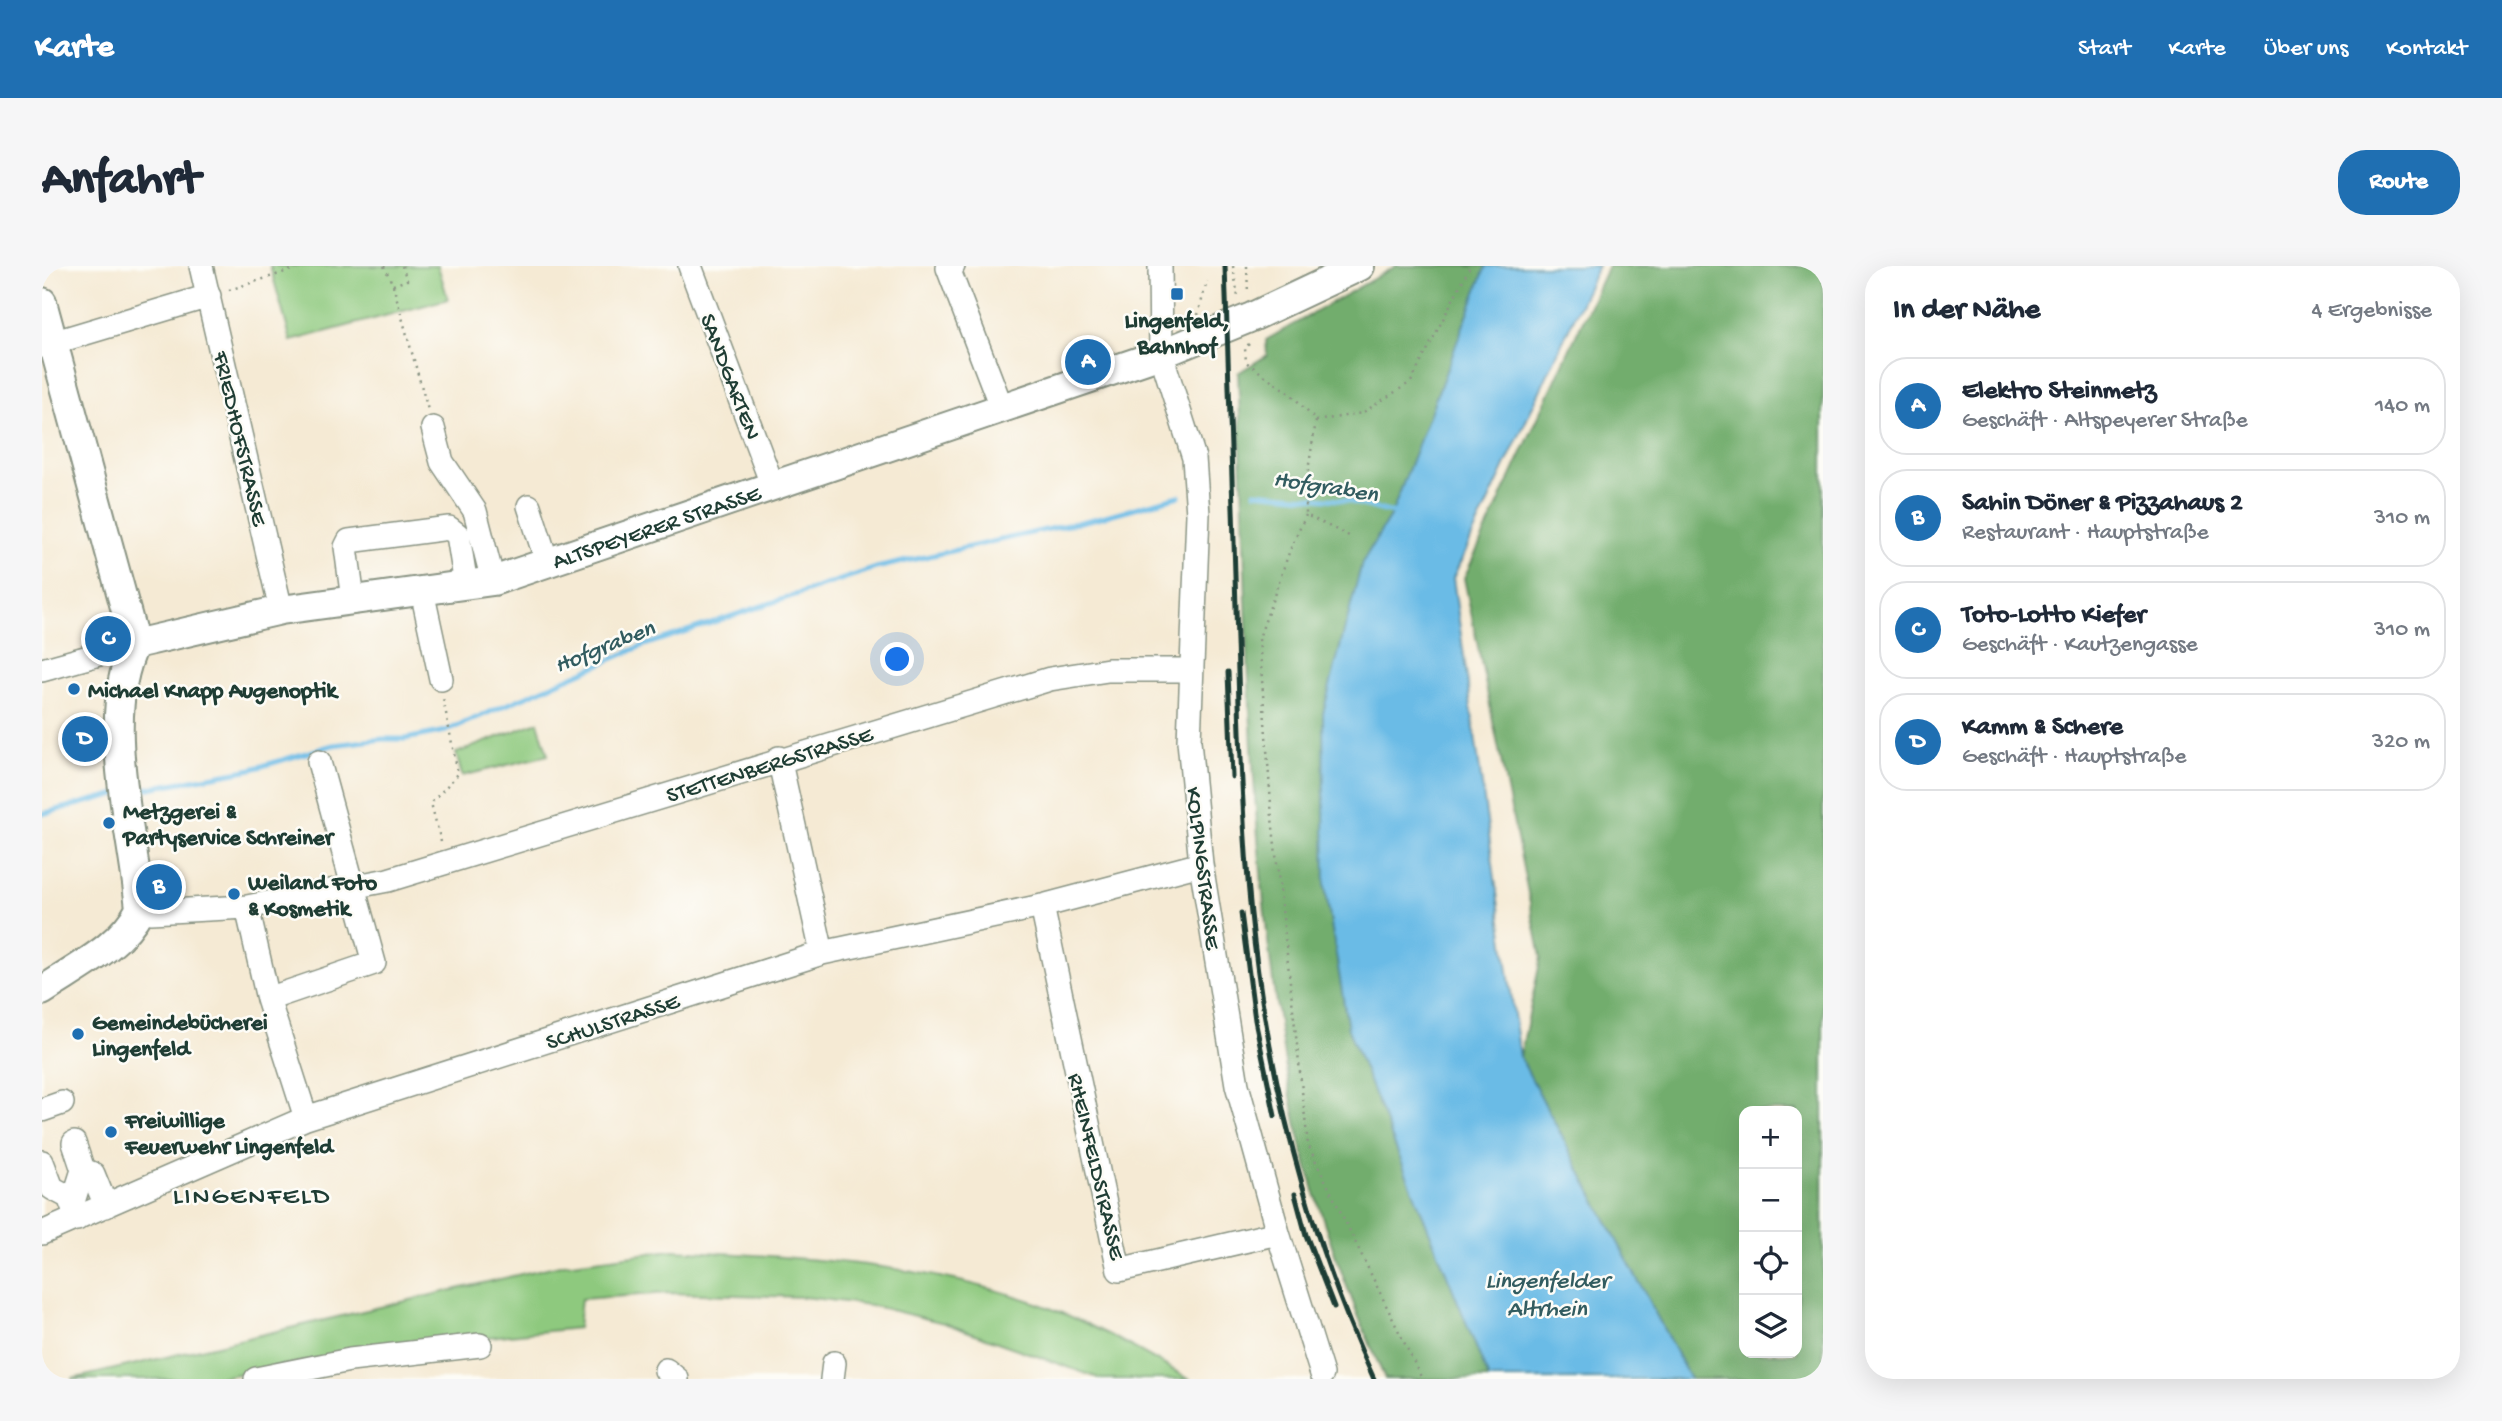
<!DOCTYPE html>
<html lang="de">
<head>
<meta charset="utf-8">
<style>
  :root { --surface:#fff; --page:#f6f6f7; --text:#1f2937; --muted:#747a83; --line:#e0e1e3; --accent:#1f6fb2 }
  body { margin:0; font-family:"Gochi Hand",sans-serif; background:var(--page); color:var(--text) }
  .controls { position:absolute; right:21px; bottom:21px; display:grid; overflow:hidden; border-radius:14px; box-shadow:0 7px 28px #0002 }
  .controls button { width:63px; height:63px; display:grid; place-items:center; padding:0; border:0; border-bottom:2px solid var(--line); background:var(--surface); color:var(--text); font:35px sans-serif }
  .you { position:absolute; left:856px; top:394px; width:24px; height:24px; margin:-18px; border:5px solid #fff; border-radius:50%; background:#1a73e8; box-shadow:0 0 0 10px #1a73e833 }
  .badge { display:grid; place-items:center; width:46px; height:46px; border-radius:50%; background:var(--accent); color:#fff; font-size:23px; font-weight:700 }
  .pin { position:absolute; translate:-50% -50%; border:4px solid #fff; box-shadow:0 2px 7px #0006 }
  .list { margin:0; padding:0; list-style:none }
  h2 { display:flex; justify-content:space-between; align-items:center; height:91px; margin:0; padding:0 28px; font-size:30px }
  h2 small { font-size:23px; font-weight:400; color:var(--muted) }
  .list li { display:grid; grid-template-columns:46px 1fr auto; gap:21px; align-items:center; box-sizing:border-box; height:98px; margin:0 14px 14px; padding:0 14px; border:2px solid var(--line); border-radius:28px }
  .list b { display:block; font-size:26px; white-space:nowrap }
  .list p { margin:0; font-size:23px; white-space:nowrap; color:var(--muted) }
  .list em { font-size:23px; font-style:normal; color:var(--muted) }
  .icon { flex:none; width:38px; height:38px; fill:none; stroke:currentColor; stroke-width:2; stroke-linecap:round; stroke-linejoin:round }
  .map { position:relative; flex:none; width:1781px; height:1113px; overflow:hidden; border-radius:28px }
  header { display:flex; align-items:center; gap:42px; box-sizing:border-box; height:98px; padding:0 35px; background:var(--accent); color:#fff }
  header strong { font-size:33px }
  nav { display:flex; gap:38px; margin-inline-start:auto; font-size:24px }
  .intro { display:flex; align-items:center; justify-content:space-between; box-sizing:border-box; height:168px; padding:0 42px }
  h1 { margin:0; font-size:49px }
  .button { padding:18px 32px; border-radius:28px; background:var(--accent); color:#fff; font-size:24px; font-weight:700 }
  main { display:flex; gap:42px; padding:0 42px }
  aside { flex:1; background:var(--surface); border-radius:28px; box-shadow:0 7px 28px #0002 }
  .map>svg:first-child { display:block }
  .green { fill:#8ec97e; stroke:#568359; stroke-width:2 }
  .forest { fill:#72ad6d; stroke:#487550; stroke-width:2; fill-rule:evenodd }
  .water { fill:#6abbe6; stroke:#447c8d; stroke-width:2 }
  .lines { fill:none; stroke-linecap:round; stroke-linejoin:round }
  .stream { stroke:#6abbe6; stroke-width:5 }
  .minor-casing { stroke:#8a9484; stroke-width:26 }
  .major-casing { stroke:#8a9484; stroke-width:32 }
  .path { stroke:#8a9484; stroke-width:2.5; stroke-dasharray:2 5; stroke-linecap:butt }
  .minor { stroke:#fff; stroke-width:23 }
  .major { stroke:#fff; stroke-width:28 }
  .rail { stroke:#1f3d34; stroke-width:5 }
  .poi-dot { fill:#1f6fb2; stroke:#fdfcf7; stroke-width:2.5 }
  .labels { text-anchor:middle; stroke-width:5; stroke-linejoin:round; paint-order:stroke }
  .poi-label { font-size:23px; font-weight:bold; fill:#1f3d34; stroke:#fdfcf7; text-anchor:start }
  .street-label { font-size:23px; fill:#1f3d34; stroke:#fdfcf7 }
  .water-label { font-size:24px; font-style:italic; fill:#325c60; stroke:#fdfcf7 }
  .quarter-label { font-size:26px; letter-spacing:2px; fill:#1f3d34; stroke:#fdfcf7 }
</style>
</head>
<body>
<header>
<strong>Karte</strong>
<nav><a>Start</a><a>Karte</a><a>Über uns</a><a>Kontakt</a></nav>
</header>
<div class="intro"><h1>Anfahrt</h1><a class="button">Route</a></div>
<main>
<div class="map">
<svg width="1781" height="1113" viewBox="0 0 1781 1113">
  <rect width="100%" height="100%" fill="#fdfcf7"/>
  <filter id="ink" filterUnits="userSpaceOnUse"><feTurbulence type="fractalNoise" baseFrequency=".0143" numOctaves="2"/><feDisplacementMap in="SourceGraphic" scale="14" xChannelSelector="R" yChannelSelector="G"/><feConvolveMatrix kernelMatrix="1 2 1 2 8 2 1 2 1" color-interpolation-filters="sRGB"/></filter>
  <filter id="wash" filterUnits="userSpaceOnUse"><feTurbulence type="fractalNoise" baseFrequency=".00686" numOctaves="4" result="noise"/><feDisplacementMap in="SourceGraphic" scale="28" xChannelSelector="R" yChannelSelector="G"/><feGaussianBlur stdDeviation="1.57" result="paint"/><feColorMatrix in="noise" values="0 0 0 0 0 0 0 0 0 0 0 0 0 0 0 0 0 1.4 0 .05"/><feComposite in="paint" operator="in"/></filter>
  <g filter="url(#wash)">
    <rect width="100%" height="100%" fill="#f5ead4"/>
    <!-- green -->
    <path class="green" d="M228,0h168l10,33 -157,42z
      M496,456l10,33 -86,21 -6,-23z
      M631,984c120,7 243,12 358,51 55,19 108,49 158,78h-88l-157,-56 -74,-18 -66,-8 -135,-4 -88,6 -3,29 -208,21 -159,30h-139l492,-115z"/>
    <!-- forest -->
    <path class="forest" d="M1354,0h90l-94,247 -30,50 -39,151 2,172 23,143 141,350h-104c-32,-72 -60,-147 -81,-223 -14,-54 -22,-111 -30,-167 -28,-203 -27,-411 -36,-616l29,-18 -1,-15z
      M1566,0h215v1113h-133l-170,-322 21,-100 -77,-379zM1702,845h53v242h-53z"/>
    <!-- water -->
    <path class="water" d="M1444,0h112l-145,312 67,479 170,322h-201l-141,-350 -23,-143 -2,-173 39,-150 30,-50z"/>
    <g class="lines">
      <!-- stream -->
      <path class="stream" d="M1213,226l93,9 44,12
        M91,525l119,-22 81,-24 50,-6h22l41,-8 196,-85 234,-78 222,-50 81,-22
        M0,548l75,-20"/>
    </g>
  </g>
  <g filter="url(#ink)">
    <g class="lines">
      <defs>
        <path id="minor" d="M159,0l80,344
          M648,0l83,221
          M911,0l-5,2 54,141
          M1118,0l1,88 33,104 4,56 -9,227 12,123 36,221 41,148 44,141
          M0,80l167,-50
          M391,162l9,34 33,49 18,70
          M487,240l18,56
          M380,325l19,88
          M311,334l-7,-53 3,-6 100,-13 9,7 8,50
          M0,404l93,-26
          M737,492l43,195
          M1000,640l77,364 159,-37
          M205,641l21,92 38,119
          M98,643l10,3 97,-5 141,-27 662,-201 58,-9h84
          M226,733l106,-36 -55,-201
          M0,844l20,-7
          M0,896l10,26 17,9 8,22
          M41,904l10,4 13,32
          M30,939l11,-35 -9,-27
          M0,967l264,-115 516,-165 220,-47 159,-42
          M624,1104l11,9
          M214,1113l94,-19 130,-15
          M790,1113l2,-16"/>
        <g id="major">
          <path d="M0,36l93,342"/>
          <path id="s1" d="M93,378l146,-34 212,-29 668,-227 91,-37 108,-51"/>
          <path d="M0,725c34,-23 79,-44 98,-82 -7,-78 -41,-193 -5,-265"/>
        </g>
      </defs>
      <!-- minor casing -->
      <use href="#minor" class="minor-casing"/>
      <!-- major casing -->
      <use href="#major" class="major-casing"/>
      <!-- path -->
      <path class="path" d="M342,0l9,19 14,-5 -5,-14
        M1191,0l5,31
        M1205,0l1,28
        M351,19l35,125
        M187,24l75,-24
        M1156,49l9,-34
        M1207,78l-4,4 1,14 46,33 24,26 -10,62v32l43,21
        M1274,155l46,-8 49,-31 59,-116
        M1264,249l-16,35 -31,88 13,180 36,327 114,234
        M399,576l-10,-39 27,-29 -15,-76"/>
      <!-- minor -->
      <use href="#minor" class="minor"/>
      <!-- major -->
      <use href="#major" class="major"/>
      <!-- rail -->
      <path class="rail" d="M1183,0c5,125 8,250 12,375 3,91 5,182 14,273 16,159 56,320 123,465
        M1186,406l4,105
        M1199,647l14,107 20,96
        M1253,928l11,41 28,72"/>
    </g>
  </g>
  <!-- markers -->
  <g class="poi-dot">
    <rect x="1128" y="21" width="14" height="14" rx="3.5"/>
    <circle cx="32" cy="423" r="7"/>
    <circle cx="67" cy="557" r="7"/>
    <circle cx="192" cy="628" r="7"/>
    <circle cx="36" cy="768" r="7"/>
    <circle cx="69" cy="866" r="7"/>
  </g>
  <g class="labels">
    <!-- poi labels -->
    <g class="poi-label">
      <text x="1135" y="61" text-anchor="middle">Lingenfeld,<tspan x="1135" dy="26">Bahnhof</tspan></text>
      <text x="46" y="431">Michael Knapp Augenoptik</text>
      <text x="81" y="552">Metzgerei &amp;<tspan x="81" dy="26">Partyservice Schreiner</tspan></text>
      <text x="206" y="623">Weiland Foto<tspan x="206" dy="26">&amp; Kosmetik</tspan></text>
      <text x="50" y="763">Gemeindebücherei<tspan x="50" dy="26">Lingenfeld</tspan></text>
      <text x="83" y="861">Freiwillige<tspan x="83" dy="26">Feuerwehr Lingenfeld</tspan></text>
    </g>
    <!-- street labels -->
    <g class="street-label">
      <text transform="translate(690 110) rotate(69)" y="8">SANDGARTEN</text>
      <text transform="translate(200 172) rotate(77)" y="8">FRIEDHOFSTRASSE</text>
      <text dy="8" stroke="none"><textPath href="#s1" startOffset="536">ALTSPEYERER STRASSE</textPath></text>
      <text transform="translate(727 497) rotate(-17)" y="8">STETTENBERGSTRASSE</text>
      <text transform="translate(1163 602) rotate(83)" y="8">KOLPINGSTRASSE</text>
      <text transform="translate(570 754) rotate(-18)" y="8">SCHULSTRASSE</text>
      <text transform="translate(1056 900) rotate(77)" y="8">RHEINFELDSTRASSE</text>
    </g>
    <!-- water labels -->
    <g class="water-label">
      <text transform="translate(1284 219) rotate(9)" y="8">Hofgraben</text>
      <text transform="translate(562 379) rotate(-22)" y="8">Hofgraben</text>
      <text x="1505" y="1021">Lingenfelder<tspan x="1505" dy="28">Altrhein</tspan></text>
    </g>
    <!-- quarter labels -->
    <g class="quarter-label">
      <text x="210" y="937">LINGENFELD</text>
    </g>
  </g>
</svg>
<div class="controls">
<button>+</button>
<button>−</button>
<button><svg class="icon" aria-label="locate" viewBox="0 0 24 24"><circle cx="12" cy="12" r="6"/><path d="M12 2v4M12 18v4M2 12h4M18 12h4"/></svg></button>
<button><svg class="icon" aria-label="layers" viewBox="0 0 24 24"><path d="M12 4l9 5-9 5-9-5zM3 14l9 5 9-5"/></svg></button>
</div>
<div class="you"></div>
<div class="pin badge" style="left:1046px;top:96px">A</div>
<div class="pin badge" style="left:117px;top:621px">B</div>
<div class="pin badge" style="left:66px;top:373px">C</div>
<div class="pin badge" style="left:43px;top:473px">D</div>
</div>
<aside>
<h2>In der Nähe<small>4 Ergebnisse</small></h2>
<ul class="list">
<li><span class="badge">A</span><div><b>Elektro Steinmetz</b><p>Geschäft · Altspeyerer Straße</p></div><em>140 m</em></li>
<li><span class="badge">B</span><div><b>Sahin Döner &amp; Pizzahaus 2</b><p>Restaurant · Hauptstraße</p></div><em>310 m</em></li>
<li><span class="badge">C</span><div><b>Toto-Lotto Kiefer</b><p>Geschäft · Kautzengasse</p></div><em>310 m</em></li>
<li><span class="badge">D</span><div><b>Kamm &amp; Schere</b><p>Geschäft · Hauptstraße</p></div><em>320 m</em></li>
</ul>
</aside>
</main>
</body>
</html>
